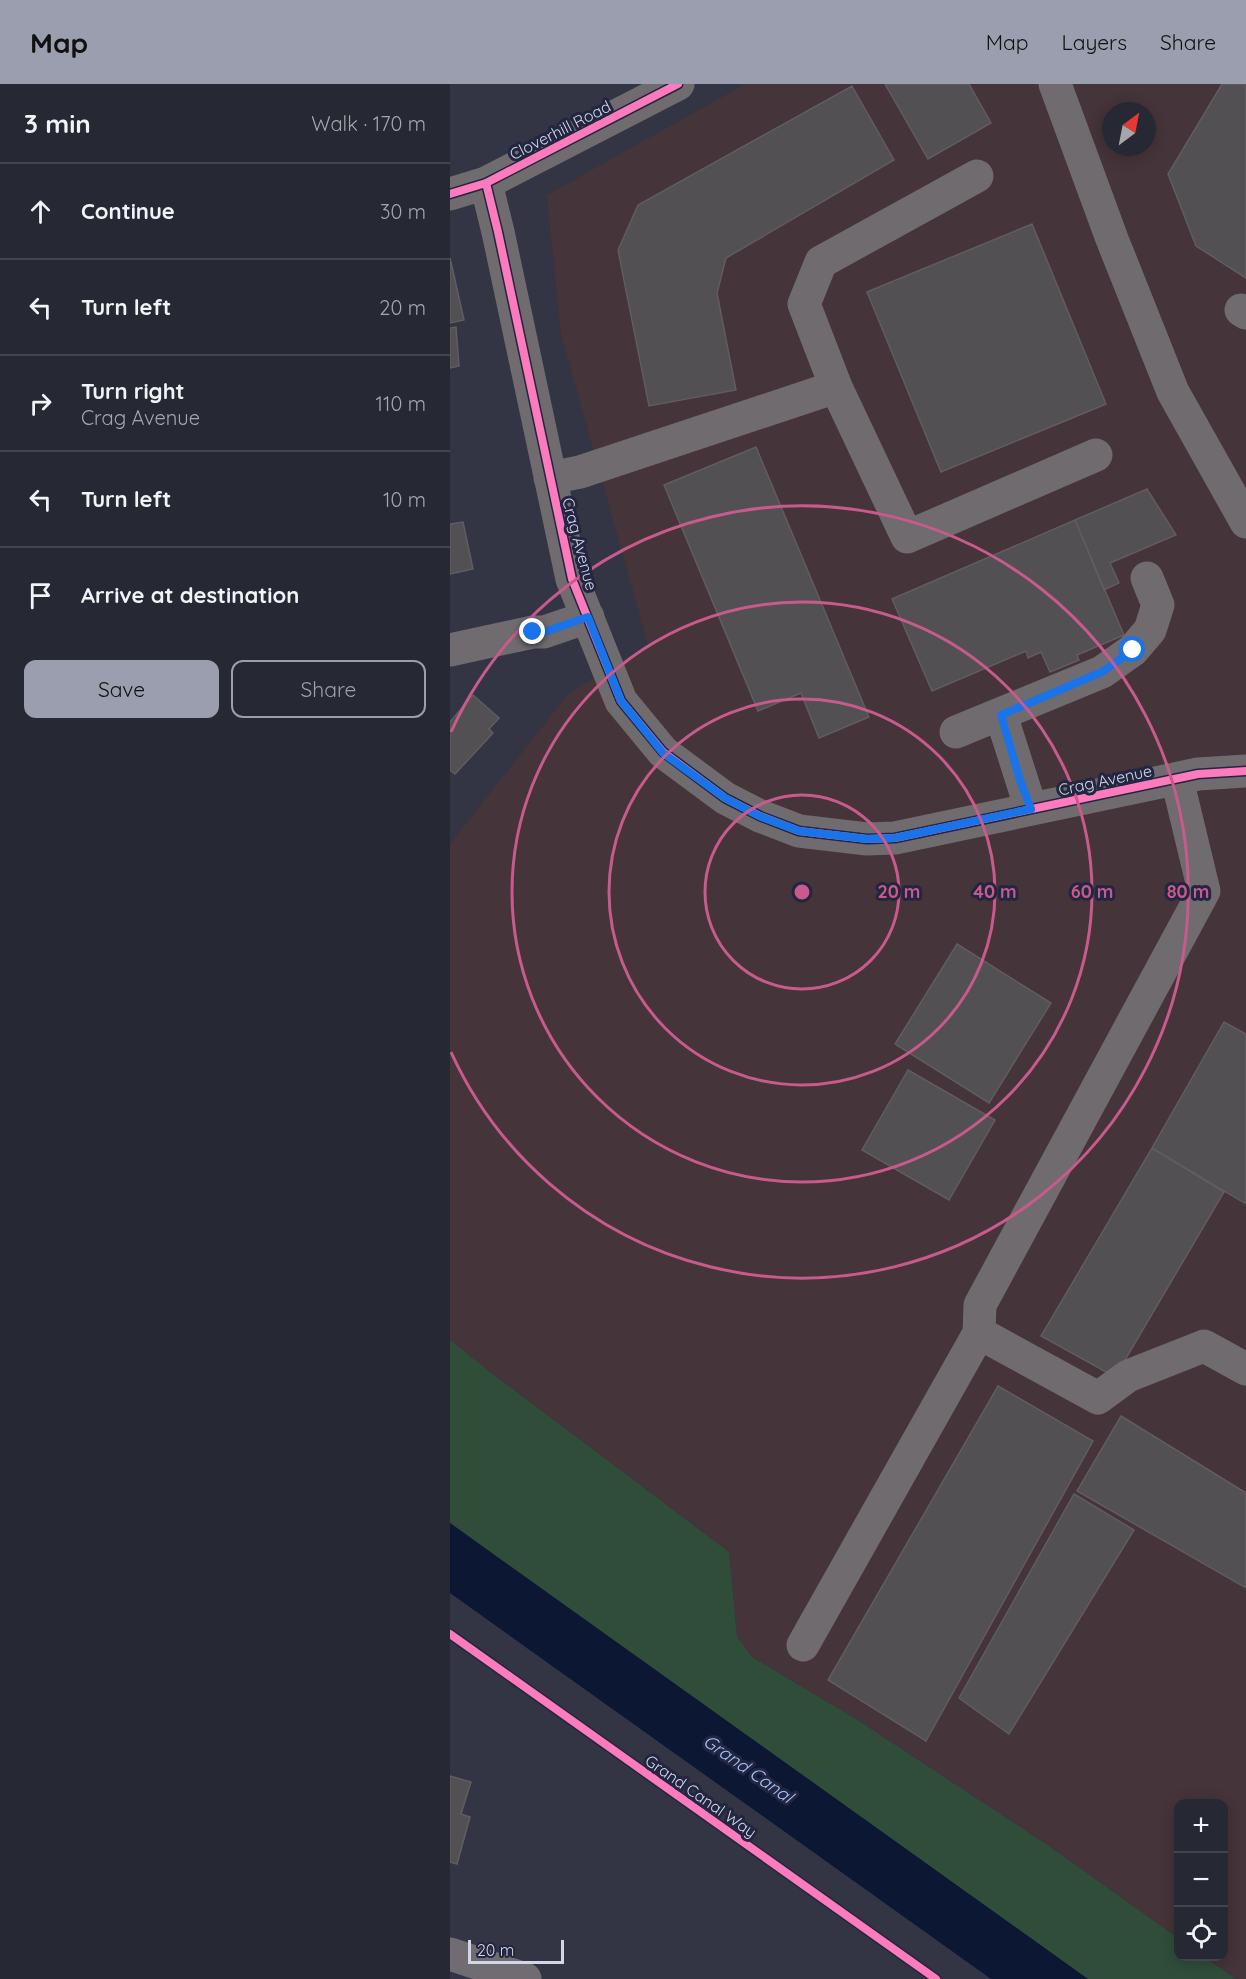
<!DOCTYPE html>
<html lang="en">
<head>
<meta charset="utf-8">
<style>
  :root { --surface:#262833; --page:#32343f; --text:#f1f3f6; --muted:#a4a6ac; --line:#42444e; --accent:#9a9eae }
  body { margin:0; font-family:Quicksand,sans-serif; background:var(--page); color:var(--text) }
  .controls { position:absolute; right:18px; bottom:18px; display:grid; overflow:hidden; border-radius:12px; box-shadow:0 3px 15px #0003 }
  .controls button { width:54px; height:54px; display:grid; place-items:center; padding:0; border:0; border-bottom:2px solid var(--line); background:var(--surface); color:var(--text); font:30px sans-serif }
  .compass { position:absolute; left:652px; top:18px; width:54px; height:54px; border-radius:50%; background:var(--surface); box-shadow:0 3px 15px #0003; rotate:32deg }
  .scale { position:absolute; left:18px; bottom:15px; width:96px; box-sizing:border-box; padding-left:6px; border:3px solid #d2d6e7; border-top:0; font-size:16px; line-height:21px; white-space:nowrap; color:#d2d6e7; -webkit-text-stroke:4px #222640; paint-order:stroke }
  .stop { position:absolute; width:18px; height:18px; margin:-14px; border:4px solid #1a73e8; border-radius:50%; background:#fff }
  .stop.end { background:#1a73e8; border-color:#fff; box-shadow:0 2px 6px #0008 }
  .list { margin:0; padding:0; list-style:none }
  h2 { display:flex; justify-content:space-between; align-items:center; height:78px; margin:0; padding:0 24px; font-size:26px }
  h2 small { font-size:20px; font-weight:400; color:var(--muted) }
  .list li { display:grid; grid-template-columns:39px 1fr auto; gap:18px; align-items:center; box-sizing:border-box; height:96px; padding:0 24px; border-top:2px solid var(--line) }
  .list b { display:block; font-size:22px; white-space:nowrap }
  .list p { margin:0; font-size:20px; white-space:nowrap; color:var(--muted) }
  .list em { font-size:20px; font-style:normal; color:var(--muted) }
  .actions { display:flex; gap:12px; padding:18px 24px }
  .actions a { flex:1; padding:14px 0; border:2px solid var(--accent); border-radius:12px; text-align:center; font-size:21px; color:var(--accent) }
  .actions .main { background:var(--accent); color:#111 }
  .icon { flex:none; width:33px; height:33px; fill:none; stroke:currentColor; stroke-width:2; stroke-linecap:round; stroke-linejoin:round }
  .map { position:relative; flex:none; width:796px; height:1895px; overflow:hidden }
  header { display:flex; align-items:center; gap:36px; box-sizing:border-box; height:84px; padding:0 30px; background:var(--accent); color:#111 }
  header strong { font-size:28px }
  nav { display:flex; gap:33px; margin-inline-start:auto; font-size:21px }
  main { display:flex }
  aside { flex:1; background:var(--surface) }
  .map>svg:first-child { display:block }
  .industrial { fill:#453439; fill-rule:evenodd }
  .green { fill:#304d3a }
  .water { fill:#0c1734 }
  .building { fill:#525053; stroke:#605c60; stroke-width:1.5 }
  .lines { fill:none; stroke-linecap:round; stroke-linejoin:round }
  .minor { stroke:#6f6b6e; stroke-width:33 }
  .major { stroke:#706c72; stroke-width:33 }
  .cycleway-casing { stroke:#222640; stroke-width:11 }
  .cycleway { stroke:#fd7abc; stroke-width:8 }
  .route { stroke:#1a73e8; stroke-width:8 }
  .ring { fill:none; stroke:#c85a8c; stroke-width:3 }
  .labels { text-anchor:middle; stroke-width:6; stroke-linejoin:round; paint-order:stroke }
  .street-label { font-size:16px; fill:#d2d6e7; stroke:#222640 }
  .water-label { font-size:18px; font-style:italic; fill:#a4c2fe; stroke:#222640 }
  .centre { fill:#c85a8c; stroke:#222640; stroke-width:3 }
  .ring-label { font-size:18px; text-anchor:middle; font-weight:bold; fill:#c85a8c; stroke:#222640; stroke-width:6; stroke-linejoin:round; paint-order:stroke }
</style>
</head>
<body>
<header>
<strong>Map</strong>
<nav><a>Map</a><a>Layers</a><a>Share</a></nav>
</header>
<main>
<aside>
<h2>3 min<small>Walk · 170 m</small></h2>
<ul class="list">
<li><svg class="icon" aria-label="ahead" viewBox="0 0 24 24"><path d="M12 20V5M6 11l6-6 6 6"/></svg><div><b>Continue</b></div><em>30 m</em></li>
<li><svg class="icon" aria-label="left" viewBox="0 0 24 24"><path d="M17 20v-9H6M10 6l-5 5 5 5"/></svg><div><b>Turn left</b></div><em>20 m</em></li>
<li><svg class="icon" aria-label="right" viewBox="0 0 24 24"><path d="M7 20v-9h11M14 6l5 5-5 5"/></svg><div><b>Turn right</b><p>Crag Avenue</p></div><em>110 m</em></li>
<li><svg class="icon" aria-label="left" viewBox="0 0 24 24"><path d="M17 20v-9H6M10 6l-5 5 5 5"/></svg><div><b>Turn left</b></div><em>10 m</em></li>
<li><svg class="icon" aria-label="arrive" viewBox="0 0 24 24"><path d="M6 21V4h12l-3 4 3 4H6"/></svg><div><b>Arrive at destination</b></div></li>
</ul>
<div class="actions"><a class="main">Save</a><a>Share</a></div>
</aside>
<div class="map">
<svg width="796" height="1895" viewBox="0 0 796 1895">
  <rect width="100%" height="100%" fill="#333544"/>
  <!-- industrial -->
  <path class="industrial" d="M295,0h501v1895h-10l-32,-22 20,-1v-152h-46v134l-129,-92 -193,-127 -104,-62 -15,-20 -8,-85 -239,-180 -40,-32v-496l119,-151 80,-45 -88,-314 -14,-139zM661,27h36v36h-36z"/>
  <!-- green -->
  <path class="green" d="M0,1256l40,32 239,180 8,85 15,20 104,62 193,127 129,92v18l26,1 32,22h-148l-638,-456z"/>
  <!-- water -->
  <path class="water" d="M0,1439l638,456h-97l-541,-386z"/>
  <!-- building -->
  <path class="building" d="M435,0h84l22,39 -63,36z
    M772,0h24v194l-50,-32 -28,-72z
    M402,2l42,74 -168,98 -9,35 19,97 -87,16 -31,-156 20,-45z
    M582,140l74,180 -165,68 -74,-180z
    M0,174l14,62 -14,3z
    M6,243l3,39 -9,2v-40z
    M306,363l113,270 -50,21 -18,-45 -43,18 -94,-226z
    M697,405l29,46 -66,28 9,20 -15,7 -29,-70z
    M625,436l49,115 -47,20 2,5 -29,12 -9,-20 -13,6 -2,-7 -94,40 -40,-92z
    M13,438l10,47 -23,5v-50z
    M23,611l26,23 -10,11 4,4 -38,41 -5,-4v-48z
    M507,860l94,59 -62,100 -94,-59z
    M774,938l22,12v170l-94,-56z
    M458,986l87,50 -46,80 -87,-50z
    M702,1064l72,44 -109,185 -74,-41z
    M548,1302l95,55 -167,300 -98,-61z
    M671,1332l125,77v95l-169,-97z
    M624,1410l60,36 -125,204 -50,-36z
    M0,1692l21,6 -10,32 9,3 -13,47 -7,-2z"/>
  <g class="lines">
    <!-- minor -->
    <path class="minor" d="M605,0l57,155 61,153 73,130
      M36,99l12,49 74,347 49,122 42,51 62,46 35,18 39,15 68,8 28,-1 303,-64 48,-3
      M0,110l36,-11 192,-99
      M791,226l5,3
      M386,303l71,150 189,-82
      M100,394l30,-6 256,-85 -32,-83 17,-42 156,-86
      M0,566l83,-18h11l44,-15
      M551,631l30,94
      M506,648l146,-60 31,-22 17,-20 8,-25 -11,-27
      M529,1249l119,65 30,-22 76,-30 42,23
      M353,1561l176,-312 1,-28 224,-414 -27,-112"/>
    <!-- major -->
    <path class="major" d="M0,1870l75,25"/>
    <defs>
      <path id="cycleway" d="M36,99l12,49 74,347 49,122 42,51 62,46 35,18 39,15 68,8 28,-1 303,-64 48,-3
        M0,110l36,-11 192,-99
        M0,1550l486,345"/>
    </defs>
    <!-- cycleway casing -->
    <use href="#cycleway" class="cycleway-casing"/>
    <!-- cycleway -->
    <use href="#cycleway" class="cycleway"/>
  </g>
  <g class="lines">
    <!-- route -->
    <path class="route" d="M83,548h11l44,-15 33,84 42,52 62,45 34,18 40,15 68,8 28,-1 136,-29 -11,-29 -19,-65 101,-43 31,-22"/>
  </g>
  <!-- distance rings -->
  <g class="ring">
    <circle cx="352" cy="808" r="97"/>
    <circle cx="352" cy="808" r="193"/>
    <circle cx="352" cy="808" r="290"/>
    <path d="M1 648A386 386 0 1 1 1 968"/>
  </g>
  <g class="labels">
    <!-- street labels -->
    <g class="street-label">
      <text transform="translate(110 46) rotate(-27)" y="6">Cloverhill Road</text>
      <text transform="translate(130 460) rotate(75)" y="6">Crag Avenue</text>
      <text transform="translate(655 696) rotate(-12)" y="6">Crag Avenue</text>
      <text transform="translate(251 1712) rotate(35)" y="6">Grand Canal Way</text>
    </g>
    <!-- water labels -->
    <g class="water-label">
      <text transform="translate(298 1685) rotate(35)" y="6">Grand Canal</text>
    </g>
  </g>
  <circle cx="352" cy="808" r="9" class="centre"/>
  <g class="ring-label">
    <text x="449" y="814">20 m</text>
    <text x="545" y="814">40 m</text>
    <text x="642" y="814">60 m</text>
    <text x="738" y="814">80 m</text>
  </g>
</svg>
<div class="controls">
<button>+</button>
<button>−</button>
<button><svg class="icon" aria-label="locate" viewBox="0 0 24 24"><circle cx="12" cy="12" r="6"/><path d="M12 2v4M12 18v4M2 12h4M18 12h4"/></svg></button>
</div>
<svg class="compass" viewBox="-18 -18 36 36"><path d="M0-13l5 13h-10z" fill="#e53935"/><path d="M0 13l5-13h-10z" fill="#a4a6ac"/></svg>
<div class="scale">20 m</div>
<div class="stop" style="left:683px;top:566px"></div>
<div class="stop end" style="left:83px;top:548px"></div>
</div>
</main>
</body>
</html>
